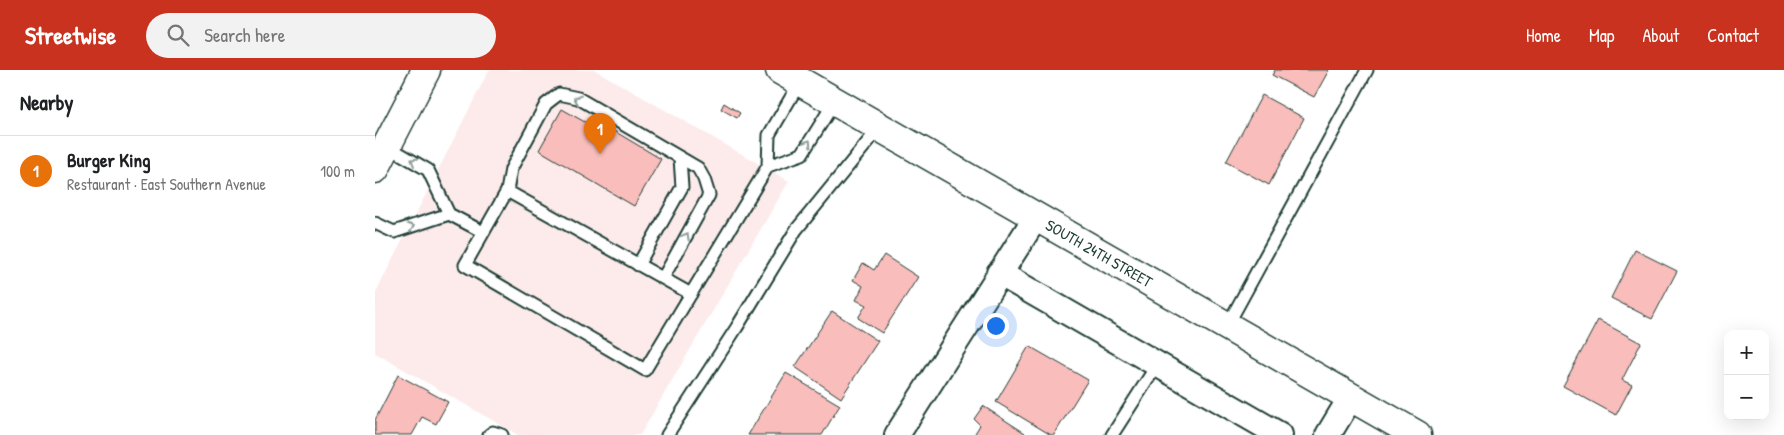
<!DOCTYPE html>
<html lang="en">
<head>
<meta charset="utf-8">
<style>
  :root { --surface:#fff; --page:#f2f2f2; --text:#202124; --muted:#757577; --line:#e0e0e0; --accent:#c8321e }
  body { margin:0; font-family:"Patrick Hand",sans-serif; background:var(--page); color:var(--text) }
  .controls { position:absolute; right:15px; bottom:15px; display:grid; overflow:hidden; border-radius:10px; box-shadow:0 5px 20px #0002 }
  .controls button { width:45px; height:45px; display:grid; place-items:center; padding:0; border:0; border-bottom:1px solid var(--line); background:var(--surface); color:var(--text); font:25px sans-serif }
  .you { position:absolute; left:620px; top:255px; width:18px; height:18px; margin:-12px; border:4px solid #fff; border-radius:50%; background:#1a73e8; box-shadow:0 0 0 8px #1a73e833 }
  .badge { display:grid; place-items:center; width:32px; height:32px; border-radius:50%; background:var(--accent); color:#fff; font-size:16px; font-weight:700 }
  .pin { position:absolute; translate:-50% -41px; filter:drop-shadow(0 1px 2px #0008) }
  .pin::after { content:''; position:absolute; top:26px; width:18px; height:15px; background:inherit; clip-path:polygon(0 0,100% 0,50% 100%) }
  .list { margin:0; padding:0; list-style:none }
  h2 { display:flex; justify-content:space-between; align-items:center; height:65px; margin:0; padding:0 20px; font-size:21px }
  h2 small { font-size:16px; font-weight:400; color:var(--muted) }
  .list li { display:grid; grid-template-columns:32px 1fr auto; gap:15px; align-items:center; box-sizing:border-box; height:70px; padding:0 20px; border-top:1px solid var(--line) }
  .list b { display:block; font-size:19px; white-space:nowrap }
  .list p { margin:0; font-size:16px; white-space:nowrap; color:var(--muted) }
  .list em { font-size:16px; font-style:normal; color:var(--muted) }
  .icon { flex:none; width:28px; height:28px; fill:none; stroke:currentColor; stroke-width:2; stroke-linecap:round; stroke-linejoin:round }
  .map { position:relative; flex:none; width:1409px; height:365px; overflow:hidden }
  header { display:flex; align-items:center; gap:30px; box-sizing:border-box; height:70px; padding:0 25px; background:var(--accent); color:#fff }
  header strong { font-size:24px }
  nav { display:flex; gap:28px; margin-inline-start:auto; font-size:18px }
  .search { width:350px; height:45px; background:var(--page); display:flex; align-items:center; gap:12px; box-sizing:border-box; padding:0 18px; border-radius:28px; color:var(--muted); font-size:19px }
  main { display:flex }
  aside { flex:1; background:var(--surface) }
  .map>svg:first-child { display:block }
  .built { fill:#fdebeb }
  .building { fill:#f9bdbb; stroke:#1f3d34 }
  .lines { fill:none; stroke-linecap:round; stroke-linejoin:round }
  .lane-casing { stroke:#1f3d34; stroke-width:15 }
  .street-casing { stroke:#1f3d34; stroke-width:28 }
  .secondary-casing { stroke:#1f3d34; stroke-width:31 }
  .lane { stroke:#fff; stroke-width:11 }
  .street { stroke:#fff; stroke-width:24 }
  .secondary { stroke:#fff; stroke-width:28 }
  .oneway { stroke:#8f9e9a }
  .labels { text-anchor:middle; stroke-width:4; stroke-linejoin:round; paint-order:stroke }
  .street-label { font-size:16px; fill:#1f3d34; stroke:#fff }
</style>
</head>
<body>
<header>
<strong>Streetwise</strong>
<div class="search"><svg class="icon" aria-label="search" viewBox="0 0 24 24"><circle cx="10" cy="10" r="6"/><path d="M15 15l6 6"/></svg>Search here</div>
<nav><a>Home</a><a>Map</a><a>About</a><a>Contact</a></nav>
</header>
<main>
<aside>
<h2>Nearby<small></small></h2>
<ul class="list">
<li><span class="badge" style="background:#e8710a">1</span><div><b>Burger King</b><p>Restaurant · East Southern Avenue</p></div><em>100 m</em></li>
</ul>
</aside>
<div class="map">
<svg width="1409" height="365" viewBox="0 0 1409 365">
  <rect width="100%" height="100%" fill="#fff"/>
  <filter id="ink" filterUnits="userSpaceOnUse"><feTurbulence type="fractalNoise" baseFrequency=".02" numOctaves="2"/><feDisplacementMap in="SourceGraphic" scale="10" xChannelSelector="R" yChannelSelector="G"/><feConvolveMatrix kernelMatrix="1 2 1 2 8 2 1 2 1" color-interpolation-filters="sRGB"/></filter>
  <g filter="url(#ink)">
    <!-- built -->
    <path class="built" d="M114,0h106l194,111 -149,254h-122l-143,-82v-59z"/>
    <!-- building -->
    <path class="building" d="M900,0h54l-15,27 -42,-22z
      M887,25l42,23 -35,67 -43,-23z
      M349,33l16,10 -3,5 -16,-9z
      M187,39l28,16 4,-6 67,40 -27,47 -95,-56z
      M1260,180l42,21 -25,48 -41,-21z
      M509,185l34,22 -36,56 -24,-15 8,-13 -10,-5 7,-14 -10,-6 10,-17 11,7z
      M457,241l46,30 -37,57 -46,-31z
      M1223,250l43,23 -19,37 10,5 -16,30 -53,-29z
      M654,276l59,34 -34,55h-3l-55,-33z
      M411,303l54,32 -18,30h-74z
      M23,305l50,27 -12,22 -14,-7 -10,18h-37v-15z
      M608,336l42,27 -2,2h-49l6,-10 -6,-6z"/>
    <g class="lines">
      <defs>
        <path id="lane" d="M12,76l41,24 21,44 34,18
          M393,96l34,-12 33,-53
          M132,121l4,-22 35,-65 13,-10 19,4 120,70 6,11 5,16 -46,83
          M0,153l19,9 55,-18
          M263,195l44,-78 -2,-29
          M316,224l-184,-103 -42,74 180,105 123,-204 1,-31 31,-53
          M852,256l140,-256
          M114,365l4,-3 9,3
          M292,365l70,-108 59,-97 84,-103
          M737,365l45,-70"/>
        <path id="street" d="M624,203l281,162
          M522,365l139,-218
          M953,365l23,-38"/>
        <g id="secondary">
          <path id="s1" d="M405,0l637,365"/>
          <path d="M0,99l51,-99"/>
        </g>
      </defs>
      <!-- lane casing -->
      <use href="#lane" class="lane-casing"/>
      <!-- street casing -->
      <use href="#street" class="street-casing"/>
      <!-- secondary casing -->
      <use href="#secondary" class="secondary-casing"/>
      <!-- lane -->
      <use href="#lane" class="lane"/>
      <!-- street -->
      <use href="#street" class="street"/>
      <!-- secondary -->
      <use href="#secondary" class="secondary"/>
    </g>
    <!-- one-way arrows -->
    <defs><path id="oneway-chevron" d="M-2-3.5L2.5 0L-2 3.5" fill="none" stroke-width="1.6" stroke-linecap="round" stroke-linejoin="round" transform="scale(1.25)"/></defs>
    <g class="oneway">
      <use href="#oneway-chevron" transform="translate(202 29) rotate(-159)"/>
      <use href="#oneway-chevron" transform="translate(433 73) rotate(-58)"/>
      <use href="#oneway-chevron" transform="translate(39 91) rotate(-150)"/>
      <use href="#oneway-chevron" transform="translate(36 157) rotate(-18)"/>
      <use href="#oneway-chevron" transform="translate(311 166) rotate(-61)"/>
    </g>
  </g>
  <g class="labels">
    <!-- street labels -->
    <g class="street-label">
      <text dy="6" stroke="none"><textPath href="#s1" startOffset="368">SOUTH 24TH STREET</textPath></text>
    </g>
  </g>
</svg>
<div class="controls">
<button>+</button>
<button>−</button>
</div>
<div class="you"></div>
<div class="pin badge" style="left:225px;top:84px;background:#e8710a">1</div>
</div>
</main>
</body>
</html>
